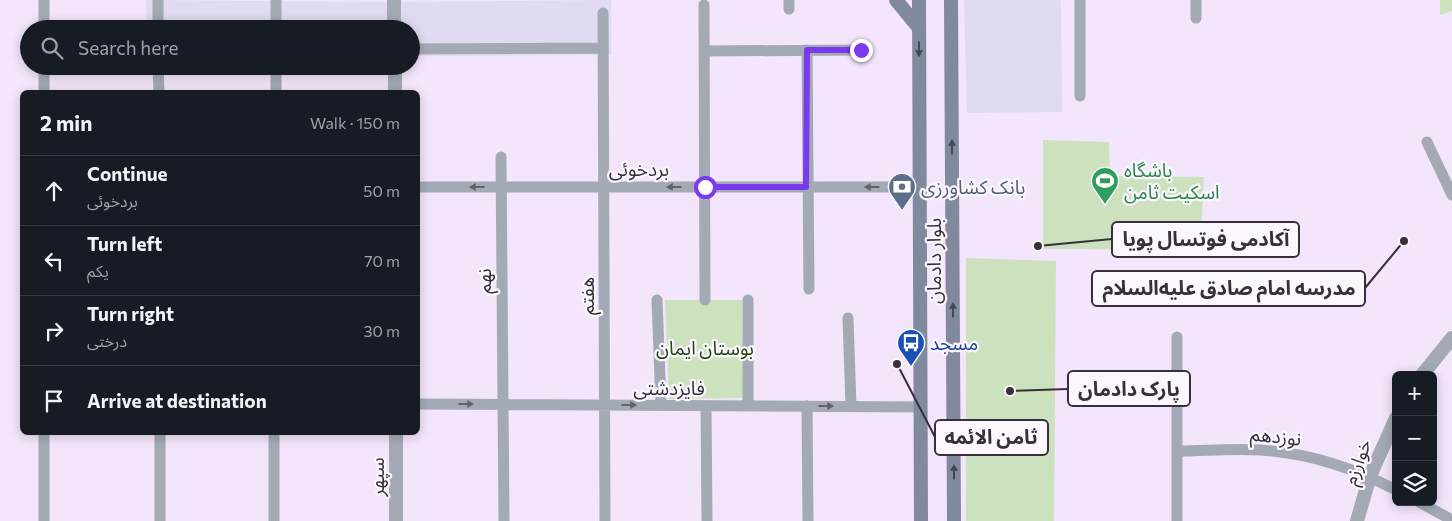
<!DOCTYPE html>
<html lang="en">
<head>
<meta charset="utf-8">
<style>
  :root { --surface:#171b24; --page:#20242c; --text:#f1f3f6; --muted:#9ea1a6; --line:#363941 }
  body { margin:0; font-family:Commissioner,"Noto Sans Arabic",sans-serif; background:var(--page); color:var(--text) }
  .controls { position:absolute; right:15px; bottom:15px; display:grid; overflow:hidden; border-radius:8px; box-shadow:0 2px 12px #0003 }
  .controls button { width:45px; height:45px; display:grid; place-items:center; padding:0; border:0; border-bottom:1px solid var(--line); background:var(--surface); color:var(--text); font:25px sans-serif }
  .stop { position:absolute; width:15px; height:15px; margin:-11px; border:4px solid #7c3aed; border-radius:50%; background:#fff }
  .stop.end { background:#7c3aed; border-color:#fff; box-shadow:0 1px 5px #0008 }
  .list { margin:0; padding:0; list-style:none }
  h2 { display:flex; justify-content:space-between; align-items:center; height:65px; margin:0; padding:0 20px; font-size:21px }
  h2 small { font-size:16px; font-weight:400; color:var(--muted) }
  .list li { display:grid; grid-template-columns:32px 1fr auto; gap:15px; align-items:center; box-sizing:border-box; height:70px; padding:0 20px; border-top:1px solid var(--line) }
  .list b { display:block; font-size:19px; white-space:nowrap }
  .list p { margin:0; font-size:16px; white-space:nowrap; color:var(--muted) }
  .list em { font-size:16px; font-style:normal; color:var(--muted) }
  .icon { flex:none; width:28px; height:28px; fill:none; stroke:currentColor; stroke-width:2; stroke-linecap:round; stroke-linejoin:round }
  .map { position:relative; flex:none; width:1452px; height:521px; overflow:hidden }
  .search { position:absolute; background:var(--surface); box-shadow:0 2px 12px #0003; left:20px; top:20px; width:400px; height:55px; display:flex; align-items:center; gap:12px; box-sizing:border-box; padding:0 18px; border-radius:28px; color:var(--muted); font-size:19px }
  .panel { position:absolute; background:var(--surface); box-shadow:0 2px 12px #0003; left:20px; top:90px; width:400px; height:345px; border-radius:8px }
  .map>svg:first-child { display:block }
  .commercial { fill:#e0dbf0 }
  .green { fill:#cce2bf }
  .lines { fill:none; stroke-linecap:round; stroke-linejoin:round }
  .minor { stroke:#a3aab6; stroke-width:11 }
  .tertiary { stroke:#a3aab6; stroke-width:14 }
  .secondary { stroke:#808a9c; stroke-width:14 }
  .oneway { fill:#494653 }
  .oneway2 { fill:#62616c }
  .route { stroke:#7c3aed; stroke-width:6 }
  .labels { text-anchor:middle; stroke-width:4.5; stroke-linejoin:round; paint-order:stroke }
  .street-label { font-size:19px; fill:#37303b; stroke:#fbf7fd }
  .leisure-label { font-size:19px; fill:#27864d; stroke:#fbf7fd; text-anchor:start }
  .service-label { font-size:19px; fill:#4e5e75; stroke:#fbf7fd; text-anchor:start }
  .transit-label { font-size:19px; fill:#164399; stroke:#fbf7fd; text-anchor:start }
  .park-label { font-size:19px; fill:#25410c; stroke:#fbf7fd }
  .leader { fill:none; stroke:#37303b; stroke-width:2 }
  .callout-dot { fill:#37303b; stroke:#fbf7fd; stroke-width:2 }
  .callout { fill:#fbf7fd; stroke:#37303b; stroke-width:2 }
  .callout-label { font-size:20px; text-anchor:middle; font-weight:bold; fill:#37303b }
</style>
</head>
<body>
<div class="map">
<svg width="1452" height="521" viewBox="0 0 1452 521">
  <rect width="100%" height="100%" fill="#f3e5fc"/>
  <!-- commercial -->
  <path class="commercial" d="M146,0l242,2 223,-2v55l-200,1v-27h-264z
    M964,0h97l1,112 -95,1z"/>
  <!-- green -->
  <path class="green" d="M1440,0h12v11l-12,4z
    M1043,140l66,2 1,34 94,1 -4,73 -157,-1z
    M966,258l90,3 -2,260h-88z
    M665,300h77l1,98 -74,1z"/>
  <g class="lines">
    <!-- minor -->
    <path class="minor" d="M158,0v29
      M1196,0v18
      M704,5l1,295
      M789,9v-9
      M603,13l2,508
      M44,29v-29
      M276,29v-29
      M411,49l192,-1
      M807,50l2,239
      M704,51l157,-1
      M158,66l1,26
      M44,92v-26
      M276,92v-26
      M1080,96v-96
      M1427,142l25,53
      M501,157l3,364
      M418,187h502
      M657,300l4,105
      M848,318l3,88
      M1177,337v184
      M418,404l503,3
      M706,406l1,115
      M748,406v-106
      M807,406l1,115
      M160,432v89
      M1177,451c27,0 56,-3 84,-1 47,3 93,18 135,40
      M1419,502l33,18
      M44,521v-89
      M274,521v-89"/>
    <!-- tertiary -->
    <path class="tertiary" d="M394,0v29
      M395,66v26
      M1422,375l30,-37
      M396,432v89
      M1357,521l13,-45 26,-58"/>
    <!-- secondary -->
    <path class="secondary" d="M896,0l23,28
      M919,0l2,521
      M951,0l3,521"/>
  </g>
  <!-- one-way arrows -->
  <defs><path id="oneway-solid" d="M-6-.8H1V-3.2L6.5 0L1 3.2V.8H-6Z" transform="scale(1.25)"/></defs>
  <g class="oneway">
    <use href="#oneway-solid" transform="translate(919 49) rotate(90)"/>
    <use href="#oneway-solid" transform="translate(952 147) rotate(-90)"/>
    <use href="#oneway-solid" transform="translate(953 310) rotate(-90)"/>
    <use href="#oneway-solid" transform="translate(954 472) rotate(-90)"/>
  </g>
  <g class="oneway2">
    <use href="#oneway-solid" transform="translate(477 187) rotate(-180)"/>
    <use href="#oneway-solid" transform="translate(674 187) rotate(-180)"/>
    <use href="#oneway-solid" transform="translate(872 187) rotate(-180)"/>
    <use href="#oneway-solid" transform="translate(466 404)"/>
    <use href="#oneway-solid" transform="translate(629 405)"/>
    <use href="#oneway-solid" transform="translate(826 406)"/>
  </g>
  <g class="lines">
    <!-- route -->
    <path class="route" d="M705,187h101l1,-137h54"/>
  </g>
  <!-- icons -->
  <defs>
    <symbol id="stadium-pin" viewBox="-11 -11 22 30"><path d="M0 17L-7.5 6A9.5 9.5 0 1 1 7.5 6Z" fill="#2e9e5b" stroke="#fbf7fd"/><path d="M0-5a6.5 5 0 1 0 0 10a6.5 5 0 1 0 0-10ZM-3.5-1.8h7v3.6h-7Z" fill="#fff"/></symbol>
    <symbol id="bank-pin" viewBox="-11 -11 22 30"><path d="M0 17L-7.5 6A9.5 9.5 0 1 1 7.5 6Z" fill="#5c6f8a" stroke="#fbf7fd"/><path d="M-6-4H6V4H-6ZM0-2.3a2.3 2.3 0 1 0 0 4.6a2.3 2.3 0 1 0 0-4.6Z" fill="#fff"/></symbol>
    <symbol id="bus-pin" viewBox="-11 -11 22 30"><path d="M0 17L-7.5 6A9.5 9.5 0 1 1 7.5 6Z" fill="#1a4fb4" stroke="#fbf7fd"/><path d="M-5-6H5V4H4V6H2V4H-2V6H-4V4H-5ZM-3.5-4V0h7V-4ZM-3.5 1.2v1.5H-2V1.2ZM2 1.2v1.5H3.5V1.2Z" fill="#fff"/></symbol>
  </defs>
  <g fill-rule="evenodd">
    <use href="#stadium-pin" x="1089" y="165" width="32" height="43"/>
    <use href="#bank-pin" x="886" y="171" width="32" height="43"/>
    <use href="#bus-pin" x="895" y="327" width="32" height="43"/>
  </g>
  <g class="labels">
    <!-- street labels -->
    <g class="street-label">
      <text x="639" y="176">بردخوئی</text>
      <text transform="translate(934 261) rotate(-90)" y="7">بلوار دادمان</text>
      <text transform="translate(484 281) rotate(-90)" y="7">نهم</text>
      <text transform="translate(587 296) rotate(-90)" y="7">هفتم</text>
      <text x="669" y="395">فایزدشتی</text>
      <text transform="translate(1276 436) rotate(6)" y="7">نوزدهم</text>
      <text transform="translate(1357 462) rotate(-70)" y="7">خوارزم</text>
      <text transform="translate(377 477) rotate(-90)" y="7">سپهر</text>
    </g>
    <!-- leisure labels -->
    <g class="leisure-label">
      <text x="1124" y="177">باشگاه<tspan x="1124" dy="22">اسکیت ثامن</tspan></text>
    </g>
    <!-- service labels -->
    <g class="service-label">
      <text x="921" y="194">بانک کشاورزی</text>
    </g>
    <!-- transit labels -->
    <g class="transit-label">
      <text x="930" y="350">مسجد</text>
    </g>
    <!-- park labels -->
    <g class="park-label">
      <text x="705" y="355">بوستان ایمان</text>
    </g>
  </g>
  <!-- callouts -->
  <path class="leader" d="M1038 246L1112 239M1404 241L1365 288M1010 391L1068 389M897 364L935 437"/>
  <g class="callout-dot">
    <circle cx="1038" cy="246" r="5"/>
    <circle cx="1404" cy="241" r="5"/>
    <circle cx="1010" cy="391" r="5"/>
    <circle cx="897" cy="364" r="5"/>
  </g>
  <g class="callout">
    <rect x="1112" y="222" width="187" height="35" rx="5"/>
    <rect x="1092" y="271" width="273" height="35" rx="5"/>
    <rect x="1068" y="371" width="122" height="35" rx="5"/>
    <rect x="935" y="420" width="113" height="35" rx="5"/>
  </g>
  <g class="callout-label">
    <text x="1206" y="246">آکادمی فوتسال پویا</text>
    <text x="1229" y="295">مدرسه امام صادق علیه‌السلام</text>
    <text x="1129" y="396">پارک دادمان</text>
    <text x="991" y="444">ثامن الائمه</text>
  </g>
</svg>
<div class="controls">
<button>+</button>
<button>−</button>
<button><svg class="icon" aria-label="layers" viewBox="0 0 24 24"><path d="M12 4l9 5-9 5-9-5zM3 14l9 5 9-5"/></svg></button>
</div>
<div class="stop" style="left:705px;top:187px"></div>
<div class="stop end" style="left:861px;top:50px"></div>
<div class="search"><svg class="icon" aria-label="search" viewBox="0 0 24 24"><circle cx="10" cy="10" r="6"/><path d="M15 15l6 6"/></svg>Search here</div>
<section class="panel">
<h2>2 min<small>Walk · 150 m</small></h2>
<ul class="list">
<li><svg class="icon" aria-label="ahead" viewBox="0 0 24 24"><path d="M12 20V5M6 11l6-6 6 6"/></svg><div><b>Continue</b><p>بردخوئی</p></div><em>50 m</em></li>
<li><svg class="icon" aria-label="left" viewBox="0 0 24 24"><path d="M17 20v-9H6M10 6l-5 5 5 5"/></svg><div><b>Turn left</b><p>یکم</p></div><em>70 m</em></li>
<li><svg class="icon" aria-label="right" viewBox="0 0 24 24"><path d="M7 20v-9h11M14 6l5 5-5 5"/></svg><div><b>Turn right</b><p>درختی</p></div><em>30 m</em></li>
<li><svg class="icon" aria-label="arrive" viewBox="0 0 24 24"><path d="M6 21V4h12l-3 4 3 4H6"/></svg><div><b>Arrive at destination</b></div></li>
</ul>
</section>
</div>
</body>
</html>
